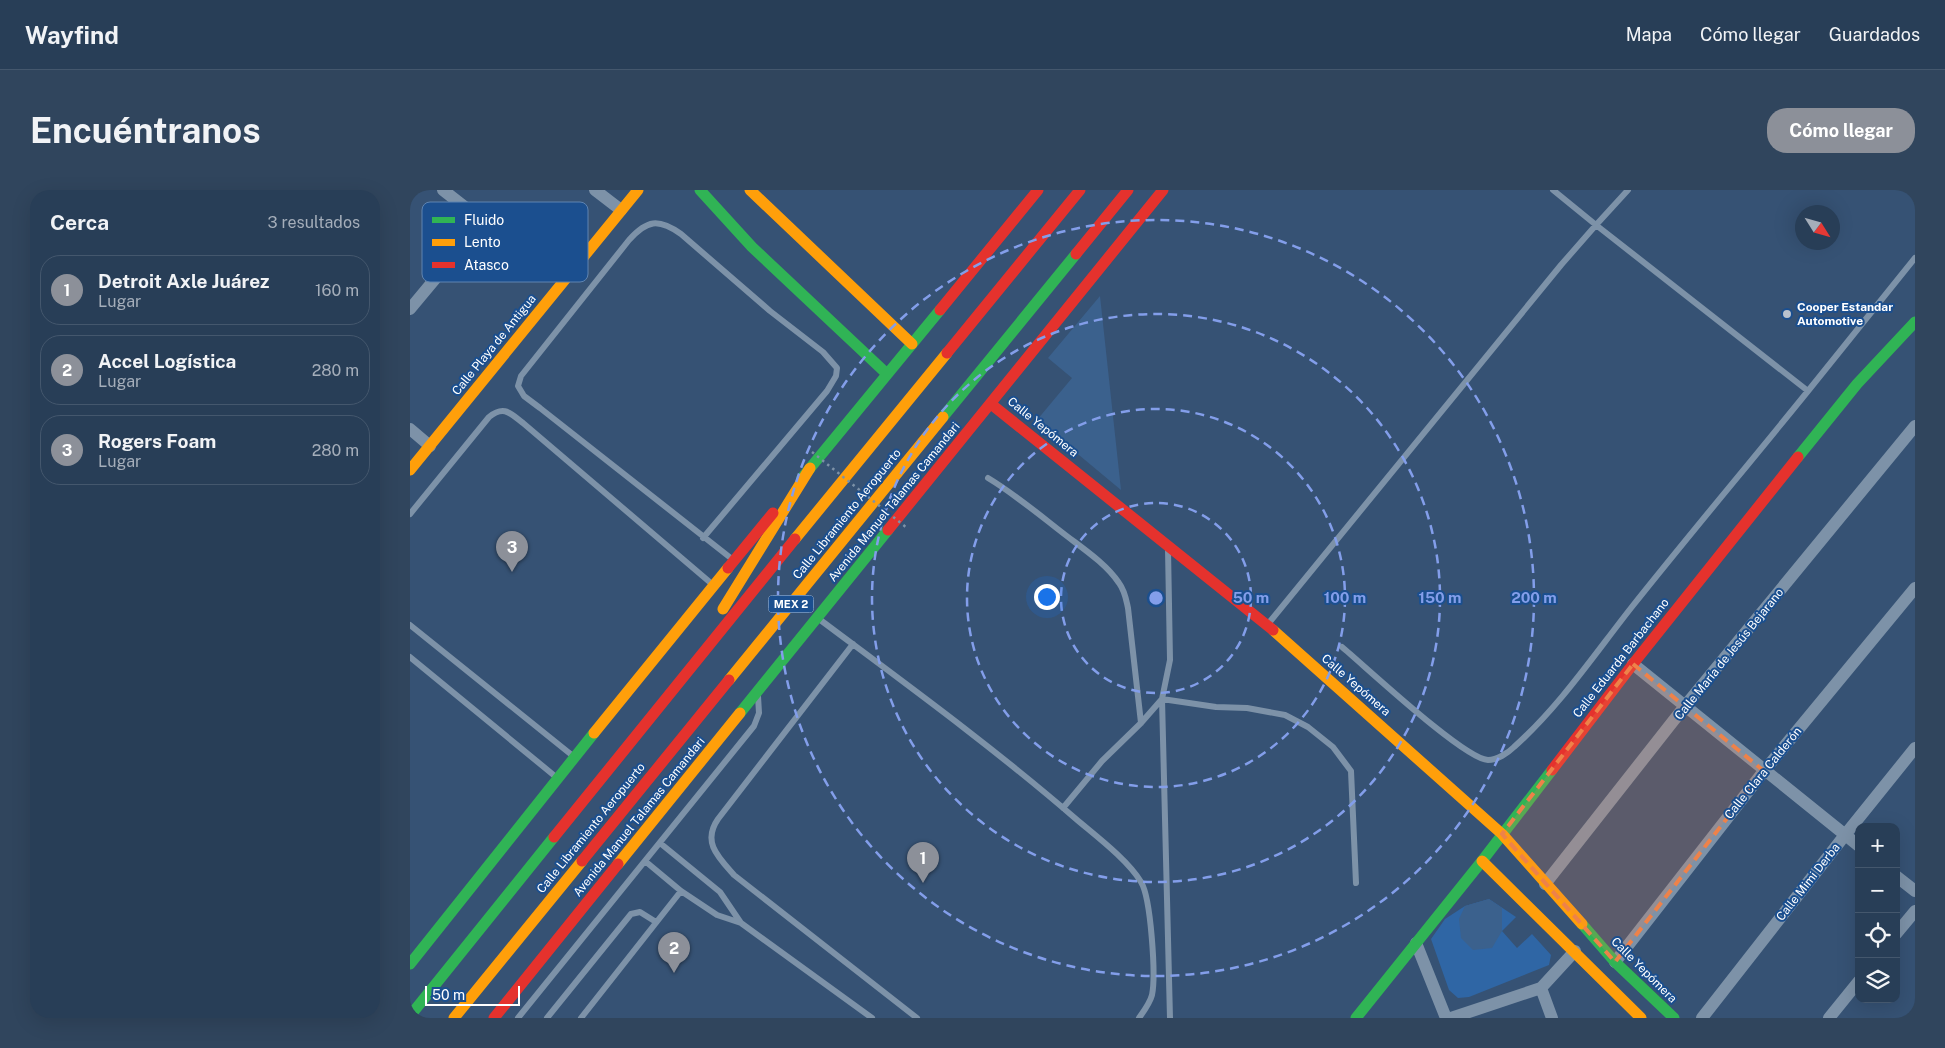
<!DOCTYPE html>
<html lang="es">
<head>
<meta charset="utf-8">
<style>
  :root { --surface:#283e57; --page:#30455d; --text:#f1f3f6; --muted:#a5aeba; --line:#44576d; --accent:#8c9099 }
  body { margin:0; font-family:"Public Sans",sans-serif; background:var(--page); color:var(--text) }
  .controls { position:absolute; right:15px; bottom:15px; display:grid; overflow:hidden; border-radius:10px; box-shadow:0 5px 20px #0002 }
  .controls button { width:45px; height:45px; display:grid; place-items:center; padding:0; border:0; border-bottom:1px solid var(--line); background:var(--surface); color:var(--text); font:25px sans-serif }
  .compass { position:absolute; left:1385px; top:15px; width:45px; height:45px; border-radius:50%; background:var(--surface); box-shadow:0 5px 20px #0002; rotate:127deg }
  .scale { position:absolute; left:15px; bottom:12px; width:95px; box-sizing:border-box; padding-left:5px; border:2px solid #fff; border-top:0; font-size:14px; line-height:18px; white-space:nowrap; color:#fff; -webkit-text-stroke:4px #1b4f8f; paint-order:stroke }
  .you { position:absolute; left:636px; top:406px; width:18px; height:18px; margin:-12px; border:4px solid #fff; border-radius:50%; background:#1a73e8; box-shadow:0 0 0 8px #1a73e833 }
  .badge { display:grid; place-items:center; width:32px; height:32px; border-radius:50%; background:var(--accent); color:#fff; font-size:16px; font-weight:700 }
  .pin { position:absolute; translate:-50% -41px; filter:drop-shadow(0 1px 2px #0008) }
  .pin::after { content:''; position:absolute; top:26px; width:18px; height:15px; background:inherit; clip-path:polygon(0 0,100% 0,50% 100%) }
  .list { margin:0; padding:0; list-style:none }
  h2 { display:flex; justify-content:space-between; align-items:center; height:65px; margin:0; padding:0 20px; font-size:21px }
  h2 small { font-size:16px; font-weight:400; color:var(--muted) }
  .list li { display:grid; grid-template-columns:32px 1fr auto; gap:15px; align-items:center; box-sizing:border-box; height:70px; margin:0 10px 10px; padding:0 10px; border:1px solid var(--line); border-radius:20px }
  .list b { display:block; font-size:19px; white-space:nowrap }
  .list p { margin:0; font-size:16px; white-space:nowrap; color:var(--muted) }
  .list em { font-size:16px; font-style:normal; color:var(--muted) }
  .icon { flex:none; width:28px; height:28px; fill:none; stroke:currentColor; stroke-width:2; stroke-linecap:round; stroke-linejoin:round }
  .map { position:relative; flex:none; width:1505px; height:828px; overflow:hidden; border-radius:20px }
  header { display:flex; align-items:center; gap:30px; box-sizing:border-box; height:70px; padding:0 25px; background:var(--surface); border-bottom:1px solid var(--line) }
  header strong { font-size:24px }
  nav { display:flex; gap:28px; margin-inline-start:auto; font-size:18px }
  .intro { display:flex; align-items:center; justify-content:space-between; box-sizing:border-box; height:120px; padding:0 30px }
  h1 { margin:0; font-size:35px }
  .button { padding:12px 22px; border-radius:20px; background:var(--accent); color:#fff; font-size:18px; font-weight:700 }
  main { display:flex; gap:30px; padding:0 30px }
  aside { flex:1; background:var(--surface); border-radius:20px; box-shadow:0 5px 20px #0002 }
  .map>svg:first-child { display:block }
  .green { fill:#2f66a5 }
  .water { fill:#3b618d }
  .lines { fill:none; stroke-linecap:round; stroke-linejoin:round }
  .lane { stroke:#7d92a8; stroke-width:6 }
  .street { stroke:#7d92a8; stroke-width:12 }
  .fast { stroke:#30b455; stroke-width:11 }
  .slow { stroke:#ff9f0a; stroke-width:11 }
  .jam { stroke:#e5322d; stroke-width:11 }
  .path-bridge { stroke:#7d92a8; stroke-width:2.5; stroke-dasharray:2.5 4; stroke-linecap:butt }
  .marked { fill:#ee8249; fill-opacity:0.2; stroke:#ee8249; stroke-width:4; stroke-dasharray:10 6; stroke-linejoin:round }
  .ring { fill:none; stroke:#839eea; stroke-width:2.5; stroke-dasharray:9 6 }
  .poi-dot { fill:#b9c2ce; stroke:#1b4f8f; stroke-width:2 }
  .labels { text-anchor:middle; stroke-width:4; stroke-linejoin:round; paint-order:stroke }
  .shield { fill:#1b4f8f; stroke:#bbcadd; stroke-width:1 }
  .shield-label { font-size:11px; font-weight:bold; fill:#fff }
  .poi-label { font-size:12px; font-weight:bold; fill:#fff; stroke:#1b4f8f; text-anchor:start }
  .street-label { font-size:12px; fill:#fff; stroke:#1b4f8f }
  .key { fill:#1b4f8f; stroke:#5f84b1; stroke-width:1 }
  .key-label { font-size:14px; fill:#fff }
  .centre { fill:#839eea; stroke:#1b4f8f; stroke-width:2.5 }
  .ring-label { font-size:15px; text-anchor:middle; font-weight:bold; fill:#839eea; stroke:#1b4f8f; stroke-width:4; stroke-linejoin:round; paint-order:stroke }
</style>
</head>
<body>
<header>
<strong>Wayfind</strong>
<nav><a>Mapa</a><a>Cómo llegar</a><a>Guardados</a></nav>
</header>
<div class="intro"><h1>Encuéntranos</h1><a class="button">Cómo llegar</a></div>
<main>
<aside>
<h2>Cerca<small>3 resultados</small></h2>
<ul class="list">
<li><span class="badge">1</span><div><b>Detroit Axle Juárez</b><p>Lugar</p></div><em>160 m</em></li>
<li><span class="badge">2</span><div><b>Accel Logística</b><p>Lugar</p></div><em>280 m</em></li>
<li><span class="badge">3</span><div><b>Rogers Foam</b><p>Lugar</p></div><em>280 m</em></li>
</ul>
</aside>
<div class="map">
<svg width="1505" height="828" viewBox="0 0 1505 828">
  <rect width="100%" height="100%" fill="#365274"/>
  <!-- green -->
  <path class="green" d="M1079,709l27,18 -14,14 15,17 15,-14 19,21 -2,10 -80,32 -11,1 -9,-8 -18,-51 14,-20 20,-13z"/>
  <!-- water -->
  <path class="water" d="M690,106l21,194 -84,-70 35,-42 -24,-20z
    M1079,709l13,9v23l-10,17 -19,2 -12,-12 -2,-19 6,-13z"/>
  <g class="lines">
    <!-- lane -->
    <path class="lane" d="M1143,0l43,35 32,-35
      M578,288c25,15 48,34 71,52 20,16 46,32 60,53 6,8 7,16 9,25l13,115
      M0,324l79,-97c15,-12 21,-4 34,6l189,161
      M293,348l124,-147 9,-15 1,-8 -14,-16 -53,-41 -89,-77c-23,-16 -34,-14 -52,6l-108,136 -3,10 6,10 16,12 192,151
      M409,429c87,65 175,129 257,200 20,17 52,41 65,63 10,16 15,94 11,113 -2,8 -8,16 -13,23
      M858,434l293,-359 35,-40 212,166 107,-133
      M0,435l163,131
      M443,454l-135,175c-16,23 0,38 16,56l183,143
      M932,457c24,20 122,112 146,113 9,0 20,-7 26,-13 45,-40 80,-92 117,-139 58,-73 118,-144 177,-217
      M0,467l146,120
      M653,618l39,-47 39,-38 21,-24 8,-39 -2,-111
      M250,653l60,49 21,31
      M235,671l36,30 36,24 24,8 131,95
      M108,828l236,-292 5,-13 -1,-17
      M137,828l84,-104 9,-2 16,10
      M171,828l100,-127
      M760,828l-8,-319 54,8 31,1 38,7 23,12 25,20 18,24 5,112"/>
    <!-- street -->
    <path class="street" d="M185,0l26,20
      M0,119l65,-78 2,-11 -2,-5 -32,-25
      M0,239l20,17
      M1223,474l226,182
      M1486,686l19,15
      M1135,694l140,-178 230,-280
      M1486,744l19,-23
      M1006,753l30,75
      M1205,772l149,-191 151,-183
      M1131,798l11,30
      M1041,828l90,-30 34,-37
      M1292,828l143,-183 70,-87
      M1419,828l30,-37"/>
    <!-- fast -->
    <path class="fast" d="M290,0l52,57 135,127
      M533,227l133,-163
      M1388,267l59,-73 58,-62
      M392,288l138,-168
      M330,523l148,-183
      M1172,734l33,38 59,56
      M0,774l184,-231
      M0,826l144,-179
      M946,828l126,-157 70,-91"/>
    <!-- slow -->
    <path class="slow" d="M340,0l162,154
      M0,280l228,-280
      M385,349l152,-186
      M313,419l87,-141
      M863,440l229,204 80,90
      M319,490l214,-263
      M184,543l134,-165
      M1072,671l159,157
      M208,674l122,-151
      M44,828l128,-157"/>
    <!-- jam -->
    <path class="jam" d="M666,64l52,-64
      M530,120l98,-120
      M537,163l133,-163
      M581,214l282,226
      M478,340l275,-340
      M318,378l45,-55
      M1142,580l81,-106 165,-207
      M144,647l241,-298
      M172,671l147,-181
      M84,828l124,-154"/>
    <!-- path-bridge -->
    <path class="path-bridge" d="M402,262l95,76"/>
  </g>
  <!-- marked area -->
  <path class="marked" d="M1223,474l131,107 -149,191 -113,-128z"/>
  <!-- distance rings -->
  <g class="ring">
    <circle cx="746" cy="408" r="95"/>
    <circle cx="746" cy="408" r="189"/>
    <circle cx="746" cy="408" r="284"/>
    <circle cx="746" cy="408" r="378"/>
  </g>
  <!-- markers -->
  <circle class="poi-dot" cx="1377" cy="124" r="5"/>
  <g class="labels">
    <!-- shield labels -->
    <rect class="shield" x="358.5" y="405.5" width="45" height="17" rx="4"/>
    <g class="shield-label">
      <text x="381" y="418">MEX 2</text>
    </g>
    <!-- poi labels -->
    <g class="poi-label">
      <text x="1387" y="121">Cooper Estandar<tspan x="1387" dy="14">Automotive</tspan></text>
    </g>
    <!-- street labels -->
    <g class="street-label">
      <text transform="translate(84 155) rotate(-51)" y="4">Calle Playa de Antigua</text>
      <text transform="translate(633 237) rotate(39)" y="4">Calle Yepómera</text>
      <text transform="translate(484 312) rotate(-51)" y="4">Avenida Manuel Talamas Camandari</text>
      <text transform="translate(437 324) rotate(-51)" y="4">Calle Libramiento Aeropuerto</text>
      <text transform="translate(1319 464) rotate(-51)" y="4">Calle María de Jesús Bejarano</text>
      <text transform="translate(1211 468) rotate(-52)" y="4">Calle Eduarda Barbachano</text>
      <text transform="translate(946 495) rotate(41)" y="4">Calle Yepómera</text>
      <text transform="translate(1353 583) rotate(-51)" y="4">Calle Clara Calderón</text>
      <text transform="translate(229 627) rotate(-51)" y="4">Avenida Manuel Talamas Camandari</text>
      <text transform="translate(181 638) rotate(-51)" y="4">Calle Libramiento Aeropuerto</text>
      <text transform="translate(1398 692) rotate(-52)" y="4">Calle Mimi Derba</text>
      <text transform="translate(1234 780) rotate(45)" y="4">Calle Yepómera</text>
    </g>
  </g>
  <!-- legend -->
  <rect x="12" y="12" width="166" height="80" rx="8" class="key"/>
  <rect x="22" y="27" width="23" height="6" fill="#30b455"/>
  <rect x="22" y="49" width="23" height="7" fill="#ff9f0a"/>
  <rect x="22" y="72" width="23" height="6" fill="#e5322d"/>
  <g class="key-label">
    <text x="54" y="35">Fluido</text>
    <text x="54" y="57">Lento</text>
    <text x="54" y="80">Atasco</text>
  </g>
  <circle cx="746" cy="408" r="8" class="centre"/>
  <g class="ring-label">
    <text x="841" y="413">50 m</text>
    <text x="935" y="413">100 m</text>
    <text x="1030" y="413">150 m</text>
    <text x="1124" y="413">200 m</text>
  </g>
</svg>
<div class="controls">
<button>+</button>
<button>−</button>
<button><svg class="icon" aria-label="locate" viewBox="0 0 24 24"><circle cx="12" cy="12" r="6"/><path d="M12 2v4M12 18v4M2 12h4M18 12h4"/></svg></button>
<button><svg class="icon" aria-label="layers" viewBox="0 0 24 24"><path d="M12 4l9 5-9 5-9-5zM3 14l9 5 9-5"/></svg></button>
</div>
<svg class="compass" viewBox="-18 -18 36 36"><path d="M0-13l5 13h-10z" fill="#e53935"/><path d="M0 13l5-13h-10z" fill="#a5aeba"/></svg>
<div class="scale">50 m</div>
<div class="you"></div>
<div class="pin badge" style="left:513px;top:693px">1</div>
<div class="pin badge" style="left:264px;top:783px">2</div>
<div class="pin badge" style="left:102px;top:382px">3</div>
</div>
</main>
</body>
</html>
